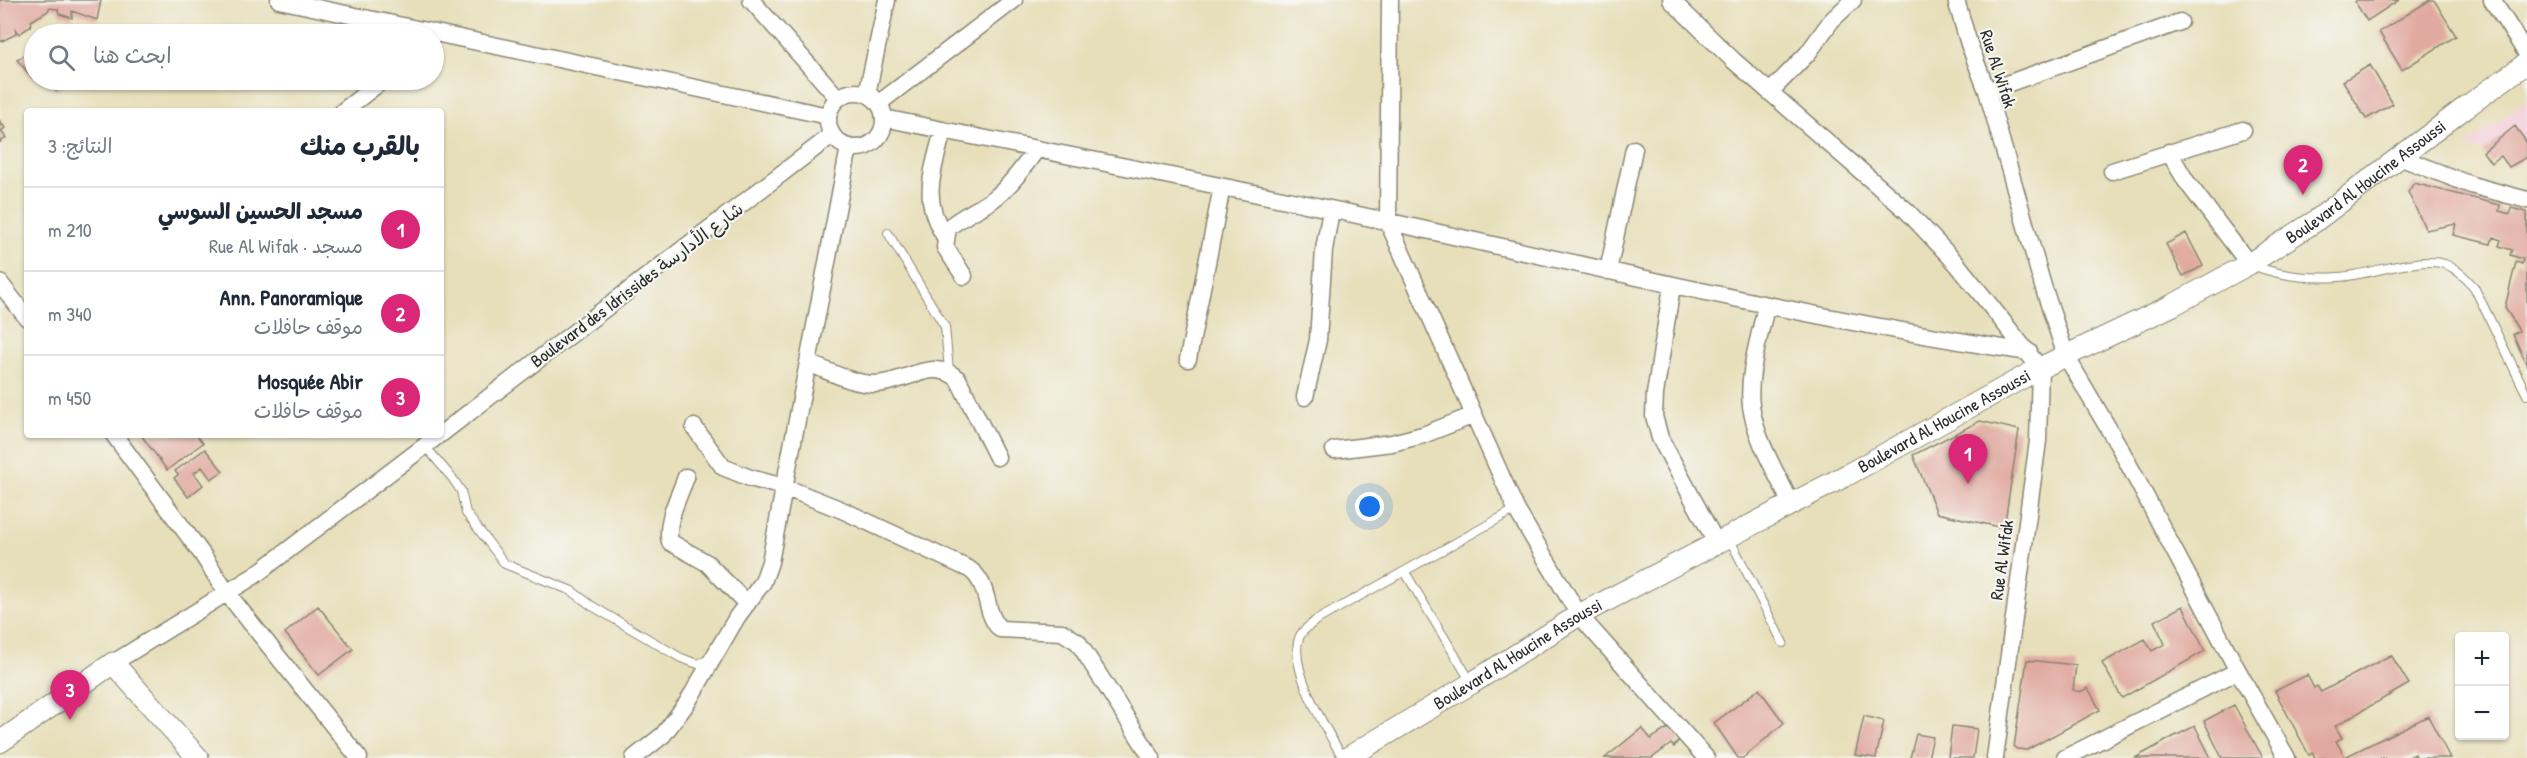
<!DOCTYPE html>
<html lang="ar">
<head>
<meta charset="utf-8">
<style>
  :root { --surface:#fff; --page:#f6f6f7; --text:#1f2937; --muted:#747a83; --line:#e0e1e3; --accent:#db2777 }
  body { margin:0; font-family:"Patrick Hand","Playpen Sans Arabic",sans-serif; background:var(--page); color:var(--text); direction:rtl }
  .controls { position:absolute; right:18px; bottom:18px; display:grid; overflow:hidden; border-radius:6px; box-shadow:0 2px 4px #0004 }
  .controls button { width:54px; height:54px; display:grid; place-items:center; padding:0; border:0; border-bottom:2px solid var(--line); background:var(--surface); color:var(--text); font:30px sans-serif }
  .you { position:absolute; left:1370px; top:507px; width:21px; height:21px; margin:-15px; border:4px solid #fff; border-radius:50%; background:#1a73e8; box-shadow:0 0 0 9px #1a73e833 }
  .badge { display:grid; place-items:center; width:39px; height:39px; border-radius:50%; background:var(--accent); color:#fff; font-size:20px; font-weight:700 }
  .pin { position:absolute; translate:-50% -50px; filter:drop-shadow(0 2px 3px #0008) }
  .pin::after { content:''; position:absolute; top:32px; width:21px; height:18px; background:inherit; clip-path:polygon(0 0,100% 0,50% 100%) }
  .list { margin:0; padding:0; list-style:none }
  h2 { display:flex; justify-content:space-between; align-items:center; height:78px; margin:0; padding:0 24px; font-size:26px }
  h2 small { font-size:20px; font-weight:400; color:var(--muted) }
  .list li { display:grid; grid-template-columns:39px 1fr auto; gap:18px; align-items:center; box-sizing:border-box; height:84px; padding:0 24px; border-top:2px solid var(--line) }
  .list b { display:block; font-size:22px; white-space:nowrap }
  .list p { margin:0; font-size:20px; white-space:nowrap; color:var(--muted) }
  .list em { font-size:20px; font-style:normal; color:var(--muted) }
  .icon { flex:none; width:33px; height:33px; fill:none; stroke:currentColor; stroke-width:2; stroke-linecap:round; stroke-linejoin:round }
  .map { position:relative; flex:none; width:2527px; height:758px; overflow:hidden; direction:ltr }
  .search { position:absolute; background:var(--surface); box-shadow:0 2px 4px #0004; left:24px; top:24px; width:420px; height:66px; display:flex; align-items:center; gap:15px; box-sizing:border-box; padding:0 21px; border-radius:33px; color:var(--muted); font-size:22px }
  .panel { position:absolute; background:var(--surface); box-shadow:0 2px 4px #0004; left:24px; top:108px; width:420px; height:330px; border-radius:6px; direction:rtl }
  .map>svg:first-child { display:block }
  .built { fill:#f4cfdc }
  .building { fill:#e1aaa0 }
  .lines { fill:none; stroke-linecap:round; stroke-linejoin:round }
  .service-casing { stroke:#898572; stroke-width:10 }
  .minor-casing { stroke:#898572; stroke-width:19 }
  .tertiary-casing { stroke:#898572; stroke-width:23 }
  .service { stroke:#fff; stroke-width:8 }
  .minor { stroke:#fff; stroke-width:16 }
  .tertiary { stroke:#fff; stroke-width:21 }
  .labels { text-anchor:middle; stroke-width:4.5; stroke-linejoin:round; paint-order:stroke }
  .street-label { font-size:18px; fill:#2b2b2b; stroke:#f6f6f2 }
</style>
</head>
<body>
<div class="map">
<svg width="2527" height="758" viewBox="0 0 2527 758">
  <rect width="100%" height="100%" fill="#f6f6f2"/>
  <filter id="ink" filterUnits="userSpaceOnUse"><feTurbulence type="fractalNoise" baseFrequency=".0167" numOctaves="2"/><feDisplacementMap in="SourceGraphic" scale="12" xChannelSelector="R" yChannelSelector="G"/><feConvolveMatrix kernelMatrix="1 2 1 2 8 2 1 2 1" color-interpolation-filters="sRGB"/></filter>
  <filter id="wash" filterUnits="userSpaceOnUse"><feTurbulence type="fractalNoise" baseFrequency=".008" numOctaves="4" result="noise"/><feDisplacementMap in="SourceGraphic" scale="24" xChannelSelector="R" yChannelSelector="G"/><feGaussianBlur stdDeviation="1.35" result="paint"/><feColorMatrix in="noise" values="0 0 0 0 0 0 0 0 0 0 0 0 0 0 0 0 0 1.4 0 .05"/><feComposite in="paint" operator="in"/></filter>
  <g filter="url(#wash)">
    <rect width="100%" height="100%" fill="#e7dfba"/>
    <!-- built -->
    <path class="built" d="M2527,100v64l-61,-18z"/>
    <g id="blocks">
      <!-- building -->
      <path class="building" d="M0,0h101l-4,20 -25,-9v7l-13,-4 -1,-5 -9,-1 -1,3 -17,10 -1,6 -11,7 -4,-6 1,6 -16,8z
        M2357,0h42l-32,21 -12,-19z
        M2430,0h4l22,36 -54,34 -23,-38z
        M34,49v27l-2,1 -15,-17z
        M2370,65l23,39 -27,15 -23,-38z
        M46,80h22l-1,4 -11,7z
        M0,121l5,7 -4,3 5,7 -6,4z
        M2515,126l12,17v14l-18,10 -8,-11 -10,7 -8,-11z
        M2414,183l86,22 -1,6 11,3 1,-6 16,4v154l-14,-32 6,-3 -14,-24 11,-45 6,2 1,-5 -13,-4 2,-5 -13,-4 2,-6 -8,-3 -2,7 -38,-9 3,-11 -30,6 -18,-38z
        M2186,233l17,33 -20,10 -17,-32z
        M1980,421l39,9 -15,98 -67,-15 -24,-58z
        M141,435h55l7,8 -36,27z
        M205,449l18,22 -12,8 -9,-12 -8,6 9,12 -15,12 -14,-19 4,-3 -3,-4z
        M318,606l35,43 -34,26 -34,-42z
        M2183,606l22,45 -83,47 -20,-35 43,-24 7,12 13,-7 -11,-23z
        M2391,655l18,29 -74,42 7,12 -6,3 9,16 83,-41 22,42h-33l-2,-4 -8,4h-92l-2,-5 -4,2 -34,-64 32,-16 7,13 3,-2 4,6z
        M2027,660l49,5 -3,25 7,2 8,-4 12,22 -73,40 -10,-1 -3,-2z
        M1759,689l25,34 -41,35h-5l-24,-35z
        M2234,705l12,22 17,31h-41l-18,-37z
        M1864,716l20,5 -8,37 -21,-3z
        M1671,726l9,12 -6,9 -3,-3 -19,14h-47l37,-30 9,11z
        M1952,726l25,3 -4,29h-25z
        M2195,726l16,32h-76l38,-21z
        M1916,734l17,3 -5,21h-18z"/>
    </g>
  </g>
  <g filter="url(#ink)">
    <use href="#blocks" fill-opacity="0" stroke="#898572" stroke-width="1.5"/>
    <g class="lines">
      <defs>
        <path id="service" d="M888,233l57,94 4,44
          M2252,265c28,11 57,14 87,12 29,-2 79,-21 106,-13 12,5 20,13 29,23l53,108
          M425,446l28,33 8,12 5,22 39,51 67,27 20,15 89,52 17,6 14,-6
          M1729,538l54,105
          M1405,572l66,110
          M1343,758c-15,-26 -59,-95 -42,-124 3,-5 10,-9 14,-13l201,-112"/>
        <path id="minor" d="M279,0l549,116
          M751,0l87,98
          M1390,0l-2,222 128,287 63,106 127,143
          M1671,0l63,61 173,150 50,53 83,104 -2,73 -43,317
          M1956,0l13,44 18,47 56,195 23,70 55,94 117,221 49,87
          M2492,0l35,54
          M1987,91l193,-69
          M828 120a28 28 0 1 1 56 0a28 28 0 1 1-56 0Z
          M1770,92l38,-39 23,-32 22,-21
          M867,94l20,-94
          M879,103l135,-103
          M343,111l40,-31
          M884,118c169,35 338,67 506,104 213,47 423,98 639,130
          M943,130c-10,42 -23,68 2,107
          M2169,152l17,29 63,83
          M2399,157l72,28 56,15
          M2112,171l131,-41
          M1608,271l26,-122
          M964,276l-19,-29 3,-19c15,-13 33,-19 48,-31 16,-13 28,-31 41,-48
          M0,283l27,35
          M1672,286l-17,108 -1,22 6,22 57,106
          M1766,306c-6,31 -19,68 -15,100 5,35 26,67 40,98
          M1188,359l34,-172
          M808,363c21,8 44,21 67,21 29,0 58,-28 83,-5l39,78
          M1305,397l13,-57 6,-90 7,-40
          M694,427l29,40 27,11 34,9 58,23 127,59c22,15 14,43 31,60l62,3 16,10 74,116
          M441,434l391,-299
          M114,435l88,119 25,39 132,165
          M1334,450l58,-7 31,-8 51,-20
          M686,477c-7,20 -21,44 -16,65l37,21 40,41
          M113,663l141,-87 185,-141
          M634,758l29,-23 24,-32 50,-86 26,-35 7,-20 79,-415
          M2065,758l173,-87"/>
        <g id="tertiary">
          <path d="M0,742l113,-79 85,95"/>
          <path id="s1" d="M1347,758l125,-75 107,-68 268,-140 193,-107 133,-63 76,-41 65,-42 152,-115 61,-44"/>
        </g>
      </defs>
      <!-- service casing -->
      <use href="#service" class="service-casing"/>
      <!-- minor casing -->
      <use href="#minor" class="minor-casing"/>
      <!-- tertiary casing -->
      <use href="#tertiary" class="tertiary-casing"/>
      <!-- service -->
      <use href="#service" class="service"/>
      <!-- minor -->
      <use href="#minor" class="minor"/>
      <!-- tertiary -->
      <use href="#tertiary" class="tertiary"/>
    </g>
  </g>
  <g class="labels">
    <!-- street labels -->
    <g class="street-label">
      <text transform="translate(1998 69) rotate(72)" y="6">Rue Al Wifak</text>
      <text dy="6" stroke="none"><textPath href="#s1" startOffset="1172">Boulevard Al Houcine Assoussi</textPath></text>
      <text transform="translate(637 285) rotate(-37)" y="6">Boulevard des Idrissides شارع الأدارسة</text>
      <text dy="6" stroke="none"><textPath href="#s1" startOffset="686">Boulevard Al Houcine Assoussi</textPath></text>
      <text transform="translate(2002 560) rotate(-82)" y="6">Rue Al Wifak</text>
      <text dy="6" stroke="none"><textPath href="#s1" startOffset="200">Boulevard Al Houcine Assoussi</textPath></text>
    </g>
  </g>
</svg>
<div class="controls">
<button>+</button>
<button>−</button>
</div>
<div class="you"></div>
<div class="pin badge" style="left:1968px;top:484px">1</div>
<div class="pin badge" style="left:2303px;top:195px">2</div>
<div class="pin badge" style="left:70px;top:720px">3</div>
<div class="search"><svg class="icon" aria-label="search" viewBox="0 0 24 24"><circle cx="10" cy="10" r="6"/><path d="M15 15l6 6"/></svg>ابحث هنا</div>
<section class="panel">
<h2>بالقرب منك<small>النتائج: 3</small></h2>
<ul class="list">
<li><span class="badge">1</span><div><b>مسجد الحسين السوسي</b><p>مسجد · Rue Al Wifak</p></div><em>210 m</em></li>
<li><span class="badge">2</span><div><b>Ann. Panoramique</b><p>موقف حافلات</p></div><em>340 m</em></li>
<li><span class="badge">3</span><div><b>Mosquée Abir</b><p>موقف حافلات</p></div><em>450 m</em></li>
</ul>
</section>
</div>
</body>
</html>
